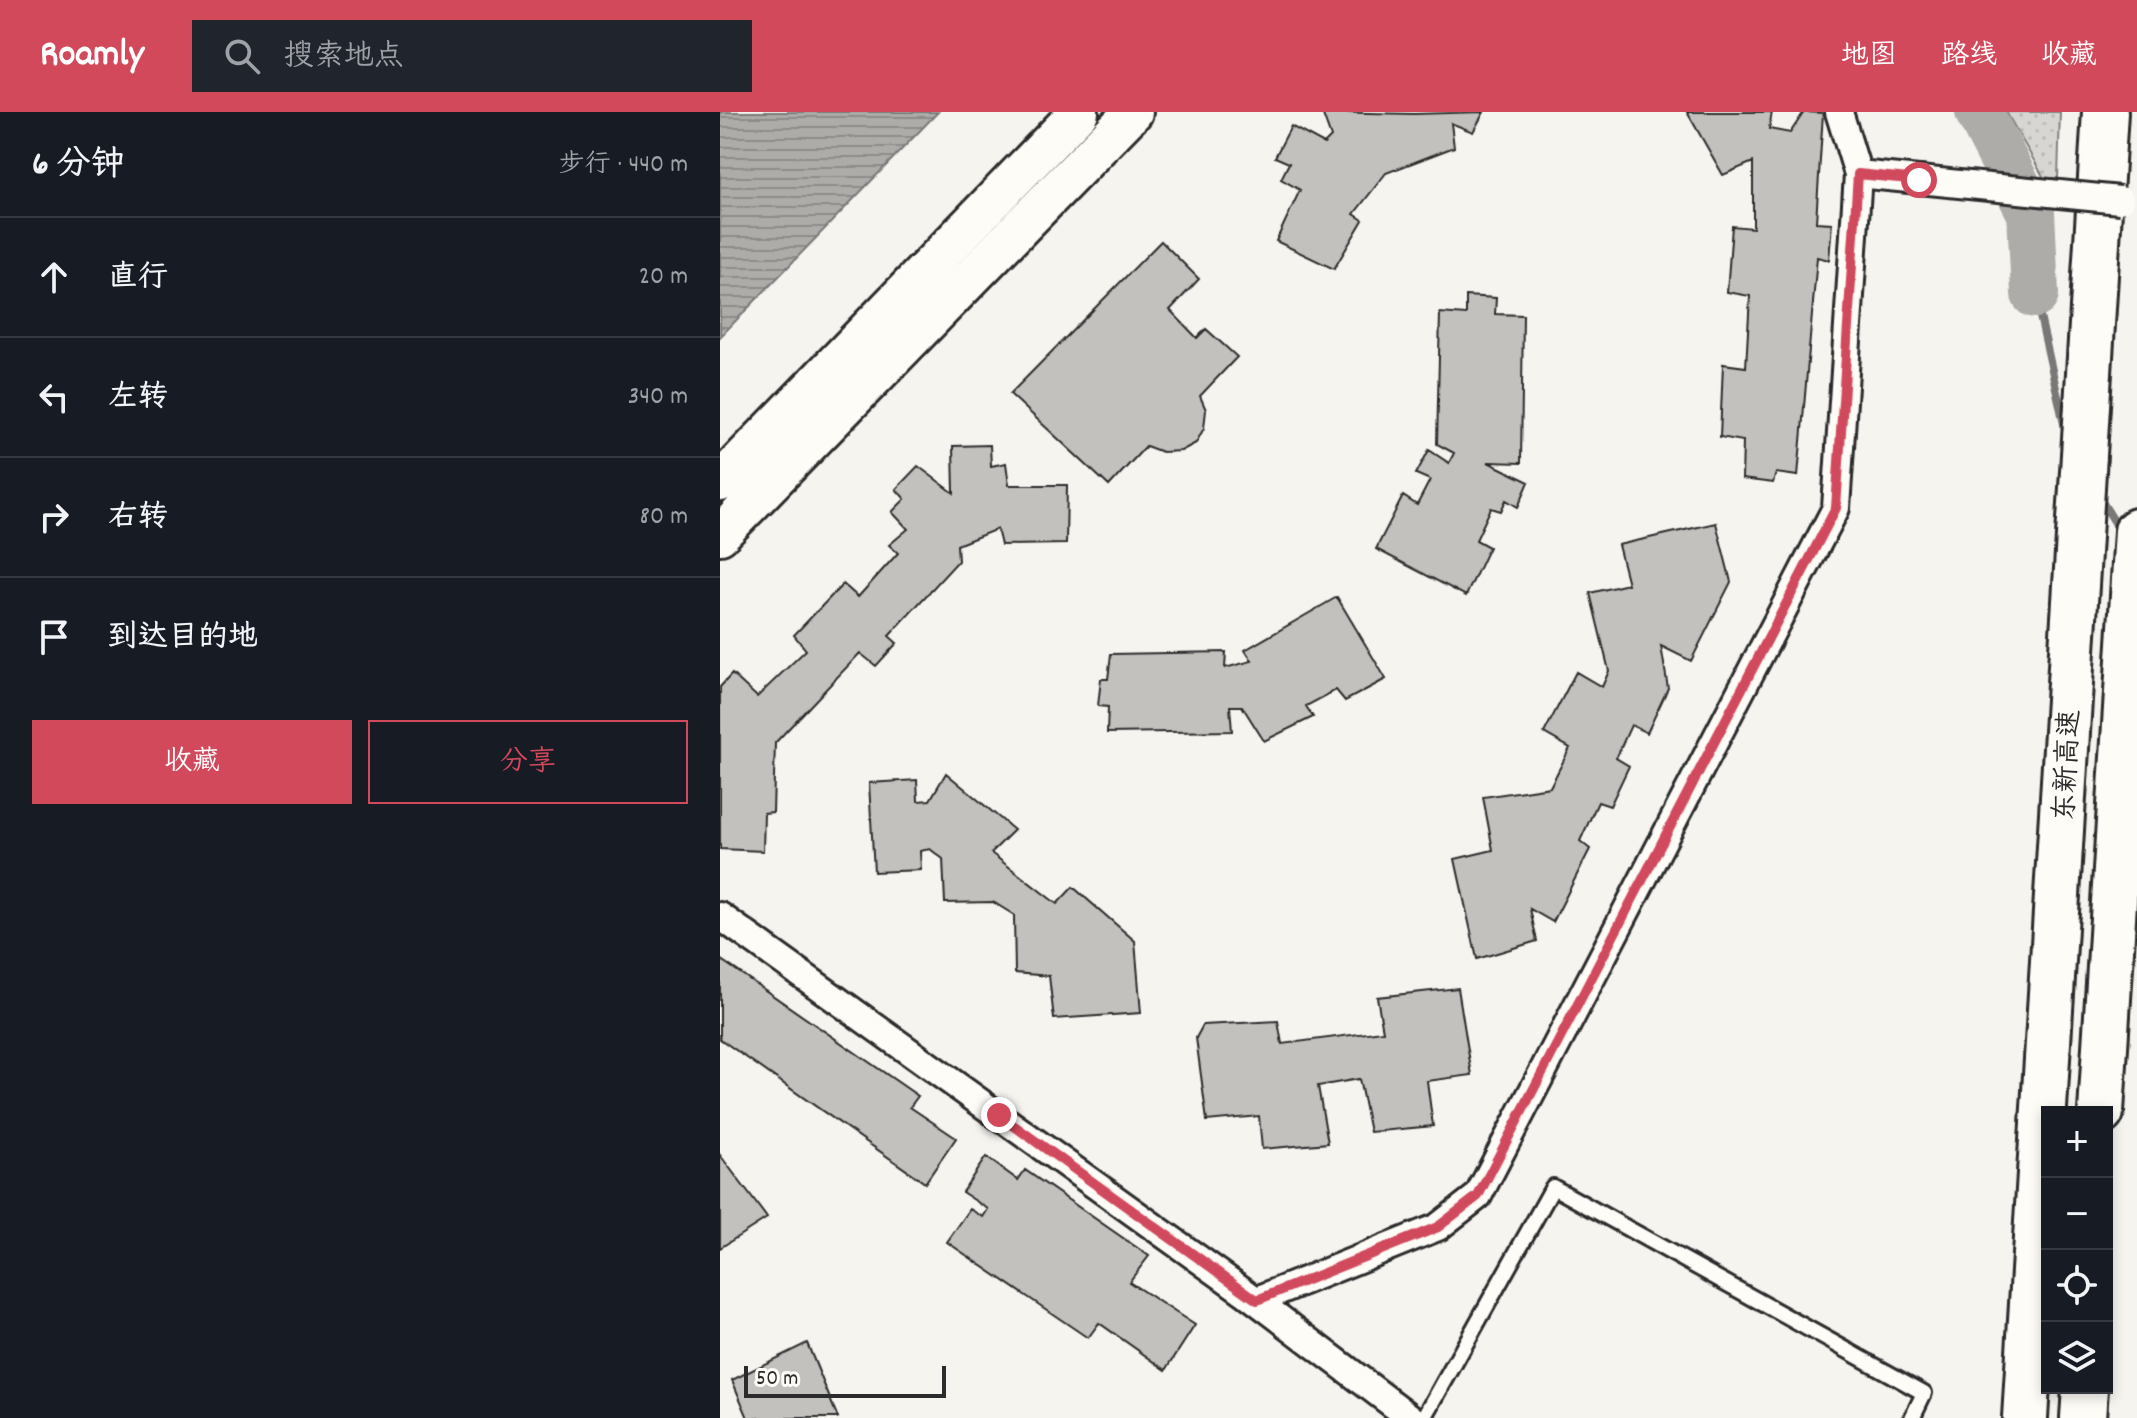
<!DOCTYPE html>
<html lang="zh">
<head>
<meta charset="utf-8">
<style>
  :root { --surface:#171b24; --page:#20242c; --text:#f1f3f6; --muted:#9ea1a6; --line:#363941; --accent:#d1495b }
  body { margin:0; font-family:Dekko,"LXGW WenKai TC",sans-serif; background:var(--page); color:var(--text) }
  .controls { position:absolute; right:24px; bottom:24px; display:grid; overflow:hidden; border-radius:0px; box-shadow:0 4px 12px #0003 }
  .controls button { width:72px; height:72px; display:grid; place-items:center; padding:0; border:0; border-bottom:2px solid var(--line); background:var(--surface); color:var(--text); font:40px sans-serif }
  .scale { position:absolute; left:24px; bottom:20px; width:202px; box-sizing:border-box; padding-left:8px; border:4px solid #2b2b2b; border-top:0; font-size:22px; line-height:28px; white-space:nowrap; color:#2b2b2b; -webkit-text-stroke:6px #fdfcf7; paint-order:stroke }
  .stop { position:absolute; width:24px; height:24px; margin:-18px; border:6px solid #d1495b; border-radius:50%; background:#fff }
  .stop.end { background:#d1495b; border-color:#fff; box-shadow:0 2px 8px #0008 }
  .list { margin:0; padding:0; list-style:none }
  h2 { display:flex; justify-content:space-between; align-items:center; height:104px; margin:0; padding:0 32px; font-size:34px }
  h2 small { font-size:26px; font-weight:400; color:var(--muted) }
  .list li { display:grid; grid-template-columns:52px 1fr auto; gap:24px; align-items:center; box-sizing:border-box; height:120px; padding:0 32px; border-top:2px solid var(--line) }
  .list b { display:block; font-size:30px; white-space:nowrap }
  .list em { font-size:26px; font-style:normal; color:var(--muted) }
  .actions { display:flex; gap:16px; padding:24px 32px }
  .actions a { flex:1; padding:18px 0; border:2px solid var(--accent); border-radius:0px; text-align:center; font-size:28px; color:var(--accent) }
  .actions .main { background:var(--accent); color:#fff }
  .icon { flex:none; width:44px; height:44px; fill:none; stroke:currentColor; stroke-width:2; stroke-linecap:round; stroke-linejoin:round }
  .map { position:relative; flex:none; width:1417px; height:1306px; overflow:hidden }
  header { display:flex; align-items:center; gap:48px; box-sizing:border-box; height:112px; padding:0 40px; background:var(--accent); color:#fff }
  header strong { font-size:38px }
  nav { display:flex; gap:44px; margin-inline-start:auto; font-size:28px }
  .search { width:560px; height:72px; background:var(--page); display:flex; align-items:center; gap:20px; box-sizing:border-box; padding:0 28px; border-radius:0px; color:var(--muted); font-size:30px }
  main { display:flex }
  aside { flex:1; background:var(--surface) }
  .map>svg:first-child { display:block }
  .grass { fill:url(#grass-dots); stroke:#81807e; stroke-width:2 }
  .water { fill:url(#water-rules); stroke:#797877; stroke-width:2 }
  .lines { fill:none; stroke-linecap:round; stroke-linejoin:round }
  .stream { stroke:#797877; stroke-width:8 }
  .river { stroke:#adaca9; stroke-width:48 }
  .building { fill:#c2c1be; stroke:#2b2b2b; stroke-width:2 }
  .lane-casing { stroke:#2b2b2b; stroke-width:20 }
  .street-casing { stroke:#2b2b2b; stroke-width:32 }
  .secondary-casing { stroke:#2b2b2b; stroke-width:44 }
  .highway-casing { stroke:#2b2b2b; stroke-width:50 }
  .lane { stroke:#fdfcf7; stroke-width:14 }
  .street { stroke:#fdfcf7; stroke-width:26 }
  .secondary { stroke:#fdfcf7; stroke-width:38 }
  .highway { stroke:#fdfcf7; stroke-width:44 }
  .street-bridge-casing { stroke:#2b2b2b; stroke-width:32; stroke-linecap:butt }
  .street-bridge { stroke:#fdfcf7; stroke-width:26 }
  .route { stroke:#d1495b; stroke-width:10 }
  .labels { text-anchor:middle; stroke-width:6; stroke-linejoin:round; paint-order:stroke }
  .street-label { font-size:28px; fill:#2b2b2b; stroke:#fdfcf7 }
</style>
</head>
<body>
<header>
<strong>Roamly</strong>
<div class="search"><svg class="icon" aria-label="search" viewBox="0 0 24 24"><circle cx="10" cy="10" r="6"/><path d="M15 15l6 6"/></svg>搜索地点</div>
<nav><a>地图</a><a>路线</a><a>收藏</a></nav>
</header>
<main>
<aside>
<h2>6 分钟<small>步行 · 440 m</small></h2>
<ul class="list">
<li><svg class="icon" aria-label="ahead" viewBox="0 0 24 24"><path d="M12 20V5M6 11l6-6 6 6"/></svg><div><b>直行</b></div><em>20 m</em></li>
<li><svg class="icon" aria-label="left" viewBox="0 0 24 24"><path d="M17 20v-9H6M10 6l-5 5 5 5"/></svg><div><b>左转</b></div><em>340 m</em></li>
<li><svg class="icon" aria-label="right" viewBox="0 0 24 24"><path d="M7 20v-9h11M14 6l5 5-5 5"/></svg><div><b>右转</b></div><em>80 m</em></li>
<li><svg class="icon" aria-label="arrive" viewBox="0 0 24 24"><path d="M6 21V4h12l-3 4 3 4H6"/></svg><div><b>到达目的地</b></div></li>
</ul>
<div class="actions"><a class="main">收藏</a><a>分享</a></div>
</aside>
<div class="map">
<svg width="1417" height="1306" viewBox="0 0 1417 1306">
  <defs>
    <pattern id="grass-dots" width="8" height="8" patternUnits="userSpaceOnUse" patternTransform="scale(2)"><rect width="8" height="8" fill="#d7d6d2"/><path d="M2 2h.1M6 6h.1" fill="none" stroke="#b9b8b4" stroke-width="1.8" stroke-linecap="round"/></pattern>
    <pattern id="water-rules" width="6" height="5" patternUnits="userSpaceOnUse" patternTransform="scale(2)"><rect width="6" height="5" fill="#adaca9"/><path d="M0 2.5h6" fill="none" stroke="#8d8c8a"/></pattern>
  </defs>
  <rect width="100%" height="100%" fill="#f5f4ef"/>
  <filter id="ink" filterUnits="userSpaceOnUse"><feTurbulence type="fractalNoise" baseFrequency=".0125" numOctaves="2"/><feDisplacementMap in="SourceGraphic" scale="16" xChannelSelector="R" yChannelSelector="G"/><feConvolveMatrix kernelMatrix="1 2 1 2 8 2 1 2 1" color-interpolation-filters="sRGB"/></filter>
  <g filter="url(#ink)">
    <!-- grass -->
    <path class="grass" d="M1286,0h54l-2,66h-14z"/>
    <!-- water -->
    <path class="water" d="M0,0h218l-218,225z"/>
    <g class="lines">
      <!-- stream -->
      <path class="stream" d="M1315,182l31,139
        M1378,383l24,39"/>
      <!-- river -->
      <path class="river" d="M1259,0l52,101 4,81"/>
    </g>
    <!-- building -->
    <path class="building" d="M602,0l92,2 70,-2 -11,20 -22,-9 3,24 -68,26 -32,41 9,6 -29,49 -58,-28 24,-51 -19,-11 8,-16 -14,-6 16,-31 33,18 7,-7z
      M967,0h85l-3,17 21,4 14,-21 19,1 -7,109 16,1 -3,37 -12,-3 -19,219 -22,-3 -3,10 -31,-4 1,-38 -23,-4 3,-73 23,3 4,-71 -23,-4 5,-66 21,2v-66l-30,13z
      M441,129l38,38 -29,31 27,28 9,-9 31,28 -37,39 6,14 -2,18 -8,15 -15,8 -19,1 -16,-6 -37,40 -99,-92z
      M746,184l30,2 -1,16 28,1 -2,148 -33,-1 41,20 -11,25 -12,-7 -5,11 -10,-3 -15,32 13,7 -23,49 -90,-47 27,-53 14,9 13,-25 -14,-6 13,-24 20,13 5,-10 -17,-9 3,-131 26,2z
      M270,333l1,21 15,-3 3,22h58l-1,59 -65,1 -4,-16 -40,16 1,16 -69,75 8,7 -21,23 -16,-13 -85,90 -2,69 -9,1 -1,38 -43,-2v-162l12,-13 25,23 49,-47 -12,-15 49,-51 15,13 40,-44 -9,-8 19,-16 -16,-17 13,-13 -9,-10 22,-23 36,27 -1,-47z
      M996,411l15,59 -40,79 -30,-15 7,42 -21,45 -16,-8 -15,33 13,8 -19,40 -12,-4 -18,39 10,8 -37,73 -23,-13 7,32 -60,18 -22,-100 38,-9 -10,-53 67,-10 20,-39 -26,-15 32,-61 26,15 7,-16 -19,-78 38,-9 -10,-39z
      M617,485l49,82 -41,22 -9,-11 -30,16 7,11 -49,24 -22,-35h-12l2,25 -125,2 1,-26 -10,-1 3,-27h7l3,-25 115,-2 -1,16 27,-7 -7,-11z
      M226,661l68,57 -23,23 66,51 16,-17 62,54 6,72 -87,6 -5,-43 -34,-3 -1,-58 -21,-13 -48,1 -2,-44 -13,-10 -10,2 1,19 -47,2 -5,-89 48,-3 1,21 12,-1z
      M0,847l198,137 -8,11 46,31 -31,45 -205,-144z
      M738,876l14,87 -45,6 6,45 -63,6 -11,-53 -41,7 10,57 -66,6 -3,-33 -52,5 -11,-83 7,-13 75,-4 4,23 101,-13 -6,-34z
      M0,1043l47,63 -47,30z
      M266,1045l32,23 7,-10 124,86 -20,26 66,43 -29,45 -67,-47 -11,15 -141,-96 23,-33 13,8 5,-8 -26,-17z
      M87,1231l31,75h-90l-16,-38z"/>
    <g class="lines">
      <defs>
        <path id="lane" d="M704,1306l129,-231 371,206 -12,25"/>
        <path id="street" d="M1138,62l61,6
          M0,804l526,377 165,125
          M537,1188l181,-73 40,-31 358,-688 22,-334 -19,-62"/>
        <path id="secondary" d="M0,370l359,-370
          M0,423l413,-423"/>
        <path id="highway" d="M1381,1000l36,-581
          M1305,1306l80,-1306
          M1363,1306l2,-30"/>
      </defs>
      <!-- lane casing -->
      <use href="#lane" class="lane-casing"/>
      <!-- street casing -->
      <use href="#street" class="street-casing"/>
      <!-- secondary casing -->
      <use href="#secondary" class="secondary-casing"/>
      <!-- highway casing -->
      <use href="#highway" class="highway-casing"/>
      <!-- lane -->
      <use href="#lane" class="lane"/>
      <!-- street -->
      <use href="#street" class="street"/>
      <!-- secondary -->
      <use href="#secondary" class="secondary"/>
      <!-- highway -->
      <use href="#highway" class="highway"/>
      <defs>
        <path id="street-bridge" d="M1199,68l201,20"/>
      </defs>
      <!-- street-bridge casing -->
      <use href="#street-bridge" class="street-bridge-casing"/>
      <!-- street-bridge -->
      <use href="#street-bridge" class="street-bridge"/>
    </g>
  </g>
  <g class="lines" filter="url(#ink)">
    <!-- route -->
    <path class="route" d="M279,1003l258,185 181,-73 40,-31 358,-688 22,-334 61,6"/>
  </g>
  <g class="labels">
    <!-- street labels -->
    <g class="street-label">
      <text transform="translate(1345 653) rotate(-87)" y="10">东新高速</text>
    </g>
  </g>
</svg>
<div class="controls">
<button>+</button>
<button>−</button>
<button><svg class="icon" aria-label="locate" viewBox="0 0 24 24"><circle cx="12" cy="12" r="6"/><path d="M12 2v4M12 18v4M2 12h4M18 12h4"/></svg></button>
<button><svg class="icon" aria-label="layers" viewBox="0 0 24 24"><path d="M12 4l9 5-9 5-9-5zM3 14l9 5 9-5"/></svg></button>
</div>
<div class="scale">50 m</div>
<div class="stop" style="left:1199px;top:68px"></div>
<div class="stop end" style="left:279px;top:1003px"></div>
</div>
</main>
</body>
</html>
